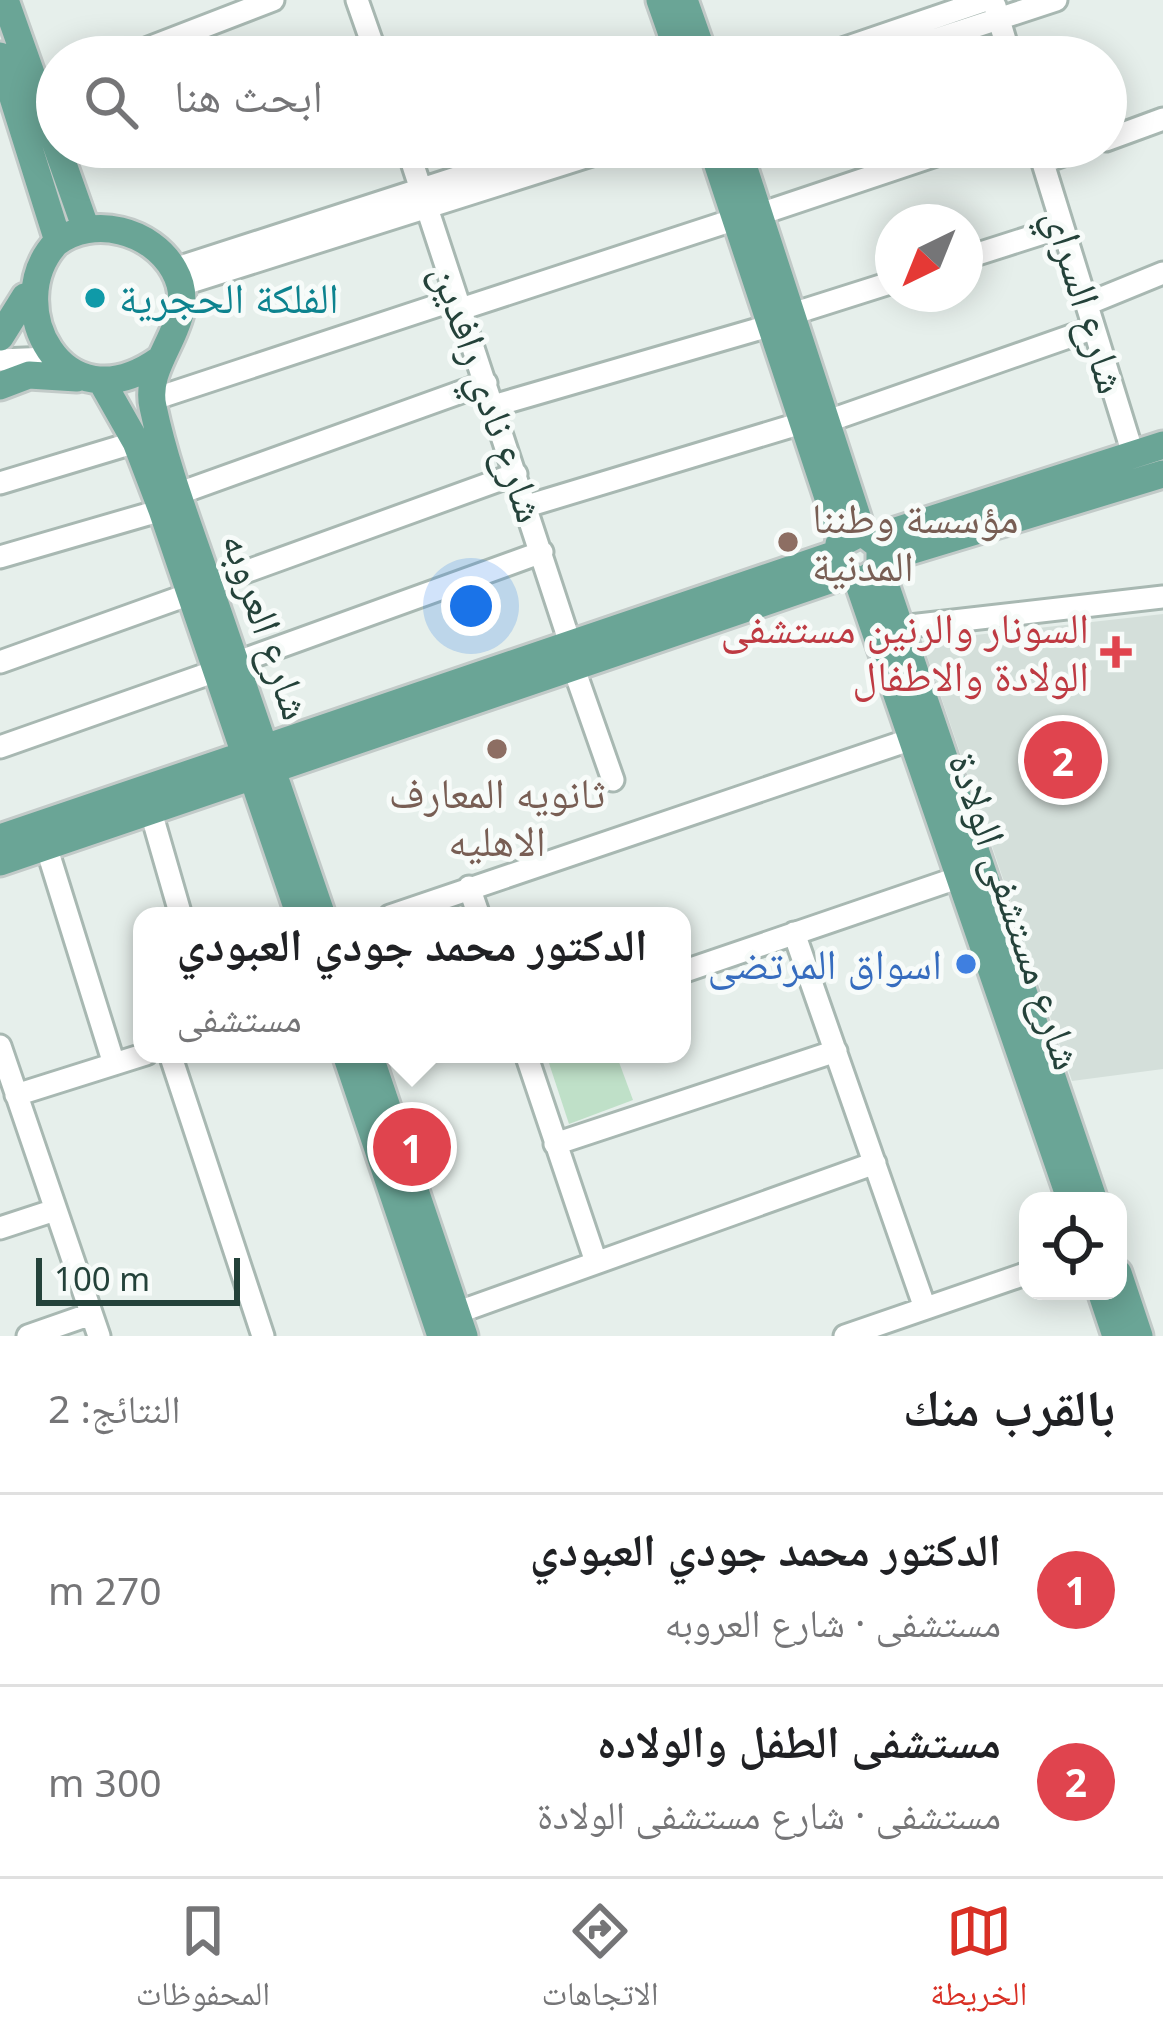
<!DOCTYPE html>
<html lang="ar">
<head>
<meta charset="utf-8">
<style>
  :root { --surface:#fff; --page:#f6f6f6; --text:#202124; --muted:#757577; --line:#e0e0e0; --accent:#d93025 }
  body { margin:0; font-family:"Noto Sans","Noto Naskh Arabic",sans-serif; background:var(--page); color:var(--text); direction:rtl }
  .controls { position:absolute; right:36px; bottom:36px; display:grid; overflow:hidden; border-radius:24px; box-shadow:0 6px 30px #0003 }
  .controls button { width:108px; height:108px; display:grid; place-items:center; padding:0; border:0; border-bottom:3px solid var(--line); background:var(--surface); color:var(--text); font:60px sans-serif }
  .compass { position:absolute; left:875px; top:204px; width:108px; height:108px; border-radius:50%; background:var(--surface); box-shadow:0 6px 30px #0003; rotate:223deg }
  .scale { position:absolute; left:36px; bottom:30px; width:204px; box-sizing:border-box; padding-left:12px; border:6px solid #24423a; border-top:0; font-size:33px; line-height:42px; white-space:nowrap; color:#24423a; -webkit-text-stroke:9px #f7fbf9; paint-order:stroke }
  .you { position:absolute; left:471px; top:606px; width:42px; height:42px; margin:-30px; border:9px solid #fff; border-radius:50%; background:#1a73e8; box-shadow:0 0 0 18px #1a73e833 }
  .badge { display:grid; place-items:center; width:78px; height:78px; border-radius:50%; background:var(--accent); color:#fff; font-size:39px; font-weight:700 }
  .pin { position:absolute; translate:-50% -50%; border:6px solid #fff; box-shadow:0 3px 12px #0006 }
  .popup { position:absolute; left:133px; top:907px; width:558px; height:156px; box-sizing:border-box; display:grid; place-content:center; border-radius:24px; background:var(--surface); filter:drop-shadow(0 3px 9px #0005); font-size:39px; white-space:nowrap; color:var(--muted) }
  .popup b { font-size:45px; color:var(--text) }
  .popup::after { content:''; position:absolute; left:50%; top:100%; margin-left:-24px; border:24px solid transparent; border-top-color:var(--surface) }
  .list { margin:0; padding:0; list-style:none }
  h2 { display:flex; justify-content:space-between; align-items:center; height:156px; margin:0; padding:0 48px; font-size:51px }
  h2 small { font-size:39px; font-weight:400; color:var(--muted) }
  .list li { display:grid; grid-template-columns:78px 1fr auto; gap:36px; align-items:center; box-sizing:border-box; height:192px; padding:0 48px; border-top:3px solid var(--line) }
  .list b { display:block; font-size:45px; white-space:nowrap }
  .list p { margin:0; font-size:39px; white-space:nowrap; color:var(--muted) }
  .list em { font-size:39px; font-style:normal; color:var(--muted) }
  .icon { flex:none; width:66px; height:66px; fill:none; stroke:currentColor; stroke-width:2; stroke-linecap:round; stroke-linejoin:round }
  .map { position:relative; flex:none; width:1163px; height:1336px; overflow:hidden; direction:ltr }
  .search { position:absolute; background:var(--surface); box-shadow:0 6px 30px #0003; left:36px; right:36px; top:36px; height:132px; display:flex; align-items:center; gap:30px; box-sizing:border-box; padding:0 42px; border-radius:66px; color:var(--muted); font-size:45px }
  .sheet { height:540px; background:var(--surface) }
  nav { display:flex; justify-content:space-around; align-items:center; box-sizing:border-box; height:168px; border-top:3px solid var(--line); background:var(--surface); font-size:33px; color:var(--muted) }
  nav a { display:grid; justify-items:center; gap:6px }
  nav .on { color:var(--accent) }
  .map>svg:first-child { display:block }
  .built { fill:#d4dfda }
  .green { fill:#bfe0c8 }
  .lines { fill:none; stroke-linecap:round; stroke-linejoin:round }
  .minor-casing { stroke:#a8b8b2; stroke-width:27 }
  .major-casing { stroke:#c2cac8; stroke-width:33 }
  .minor { stroke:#fff; stroke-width:21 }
  .major { stroke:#6aa596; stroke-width:27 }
  .culture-dot { fill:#0f9aa8; stroke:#f7fbf9; stroke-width:4.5 }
  .education-dot { fill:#8d6e63; stroke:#f7fbf9; stroke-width:4.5 }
  .health-dot { fill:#e0444e; stroke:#f7fbf9; stroke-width:4.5 }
  .shop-dot { fill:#3f7fe0; stroke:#f7fbf9; stroke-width:4.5 }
  .labels { text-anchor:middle; stroke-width:10; stroke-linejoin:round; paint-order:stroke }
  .culture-label { font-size:42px; fill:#0d838f; stroke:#f7fbf9; text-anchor:start }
  .street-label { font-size:42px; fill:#24423a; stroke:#f7fbf9 }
  .education-label { font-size:42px; fill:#785e54; stroke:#f7fbf9; text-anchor:start }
  .health-label { font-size:42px; fill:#be3a42; stroke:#f7fbf9; text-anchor:end }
  .shop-label { font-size:42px; fill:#366cbe; stroke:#f7fbf9; text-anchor:end }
</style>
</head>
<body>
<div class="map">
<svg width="1163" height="1336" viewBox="0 0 1163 1336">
  <rect width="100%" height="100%" fill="#e6efeb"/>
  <!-- built -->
  <path class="built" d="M1163,614v455l-91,12 -150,-440z"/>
  <!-- green -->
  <path class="green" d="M546,1054h70l17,46 -64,24z"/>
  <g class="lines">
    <defs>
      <path id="minor" d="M357,0l20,57
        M995,6l15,51
        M125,57l148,-57
        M819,57l167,-57
        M882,57l174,-57
        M1106,140l57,-21
        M407,147l162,493
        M1038,147l95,307
        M1043,162l43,-15
        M760,214l200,-67
        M965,258l97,-31
        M174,269l378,-122
        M181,285l436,-138
        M1087,304l76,-31
        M461,309l275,-90
        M792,314l101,-32
        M0,360l49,-2
        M151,400l306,-101
        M493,406l279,-81
        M828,421l266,-93
        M0,483l136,-41
        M177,494l309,-111
        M527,506l278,-84
        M0,557l162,-47
        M209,585l307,-111
        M901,627l262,-30
        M0,662l190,-68
        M235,663l307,-111
        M573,666l40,114
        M0,747l216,-76
        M151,812l30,104
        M47,849l67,215
        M469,887l10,29
        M390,916l522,-177
        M794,933l131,375
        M682,972l278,-95
        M0,1046l99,290
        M170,1054l93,282
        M526,1054l70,208
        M16,1095l130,-41
        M555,1144l281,-93
        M0,1228l55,-18
        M456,1313l419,-150
        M28,1336l63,-22
        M845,1336l183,-63"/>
      <path id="major" d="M5,0l81,229
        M660,0l20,57
        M684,0l20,57
        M0,56l58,185
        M712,147l130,393
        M737,147l125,385
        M0,337l25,-40
        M159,360c-98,69 -159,-57 -103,-117 37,-28 96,-13 118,27 29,51 -32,88 -21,137 13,62 37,122 57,182 37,109 75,218 112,327
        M102,382l34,60 26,68 138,406
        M0,386l29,-11 48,3
        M874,538l289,-93
        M883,559l280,-85
        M880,569l-17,12 -19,-6 -8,-11 3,-20 23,-12 18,14v23l214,632
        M858,581l213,620
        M0,838l836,-284
        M0,862l844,-287
        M346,1054l95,282
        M369,1054l95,282
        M1118,1273l21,63
        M1101,1291l15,45"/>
    </defs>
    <!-- minor casing -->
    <use href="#minor" class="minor-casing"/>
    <!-- major casing -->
    <use href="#major" class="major-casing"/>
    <!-- minor -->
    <use href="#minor" class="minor"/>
    <!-- major -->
    <use href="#major" class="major"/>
  </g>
  <!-- markers -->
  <circle class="culture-dot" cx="95" cy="298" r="12"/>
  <g class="education-dot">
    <circle cx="788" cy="542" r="12"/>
    <circle cx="497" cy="749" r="12"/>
  </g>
  <path class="health-dot" d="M1110 634h12v12h12v12h-12v12h-12v-12h-12v-12h12z"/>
  <circle class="shop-dot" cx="966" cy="964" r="12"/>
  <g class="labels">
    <!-- culture labels -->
    <g class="culture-label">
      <text x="119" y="313">الفلكة الحجرية</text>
    </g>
    <!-- street labels -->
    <g class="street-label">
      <text transform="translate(1086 301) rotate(73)" y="15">شارع السراي</text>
      <text transform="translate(489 393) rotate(71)" y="15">شارع نادي رافدين</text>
      <text transform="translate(267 626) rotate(71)" y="15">شارع العروبه</text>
      <text transform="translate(1016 911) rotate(71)" y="15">شارع مستشفى الولادة</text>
    </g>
    <!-- education labels -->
    <g class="education-label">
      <text x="812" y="533">مؤسسة وطننا<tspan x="812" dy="48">المدنية</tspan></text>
      <text x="497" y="808" text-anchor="middle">ثانويه المعارف<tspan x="497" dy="48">الاهليه</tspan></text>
    </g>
    <!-- health labels -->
    <g class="health-label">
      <text x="1089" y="643">السونار والرنين مستشفى<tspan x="1089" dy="48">الولادة والاطفال</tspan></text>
    </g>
    <!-- shop labels -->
    <g class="shop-label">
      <text x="942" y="979">اسواق المرتضى</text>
    </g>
  </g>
</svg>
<div class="controls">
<button><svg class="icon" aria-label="locate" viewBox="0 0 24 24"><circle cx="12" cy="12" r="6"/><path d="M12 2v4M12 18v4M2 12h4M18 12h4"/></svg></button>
</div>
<svg class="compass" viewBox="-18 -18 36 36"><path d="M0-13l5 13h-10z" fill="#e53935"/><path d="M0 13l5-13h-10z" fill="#757577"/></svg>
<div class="scale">100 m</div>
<div class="you"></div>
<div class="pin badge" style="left:412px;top:1147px;background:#e0444e">1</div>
<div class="popup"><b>الدكتور محمد جودي العبودي</b>مستشفى</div>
<div class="pin badge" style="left:1063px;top:760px;background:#e0444e">2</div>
<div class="search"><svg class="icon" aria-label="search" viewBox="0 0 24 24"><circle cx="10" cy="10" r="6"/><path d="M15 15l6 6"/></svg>ابحث هنا</div>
</div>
<section class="sheet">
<h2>بالقرب منك<small>النتائج: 2</small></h2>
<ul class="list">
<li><span class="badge" style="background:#e0444e">1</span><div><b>الدكتور محمد جودي العبودي</b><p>مستشفى · شارع العروبه</p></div><em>270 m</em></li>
<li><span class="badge" style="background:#e0444e">2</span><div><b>مستشفى الطفل والولاده</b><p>مستشفى · شارع مستشفى الولادة</p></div><em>300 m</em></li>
</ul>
</section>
<nav>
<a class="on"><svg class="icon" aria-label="map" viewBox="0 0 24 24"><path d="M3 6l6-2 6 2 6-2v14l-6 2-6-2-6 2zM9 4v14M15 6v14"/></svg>الخريطة</a>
<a><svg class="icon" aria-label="directions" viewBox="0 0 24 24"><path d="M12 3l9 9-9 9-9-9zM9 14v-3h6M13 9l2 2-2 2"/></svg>الاتجاهات</a>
<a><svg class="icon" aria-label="saved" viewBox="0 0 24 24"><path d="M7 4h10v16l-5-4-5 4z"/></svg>المحفوظات</a>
</nav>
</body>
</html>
